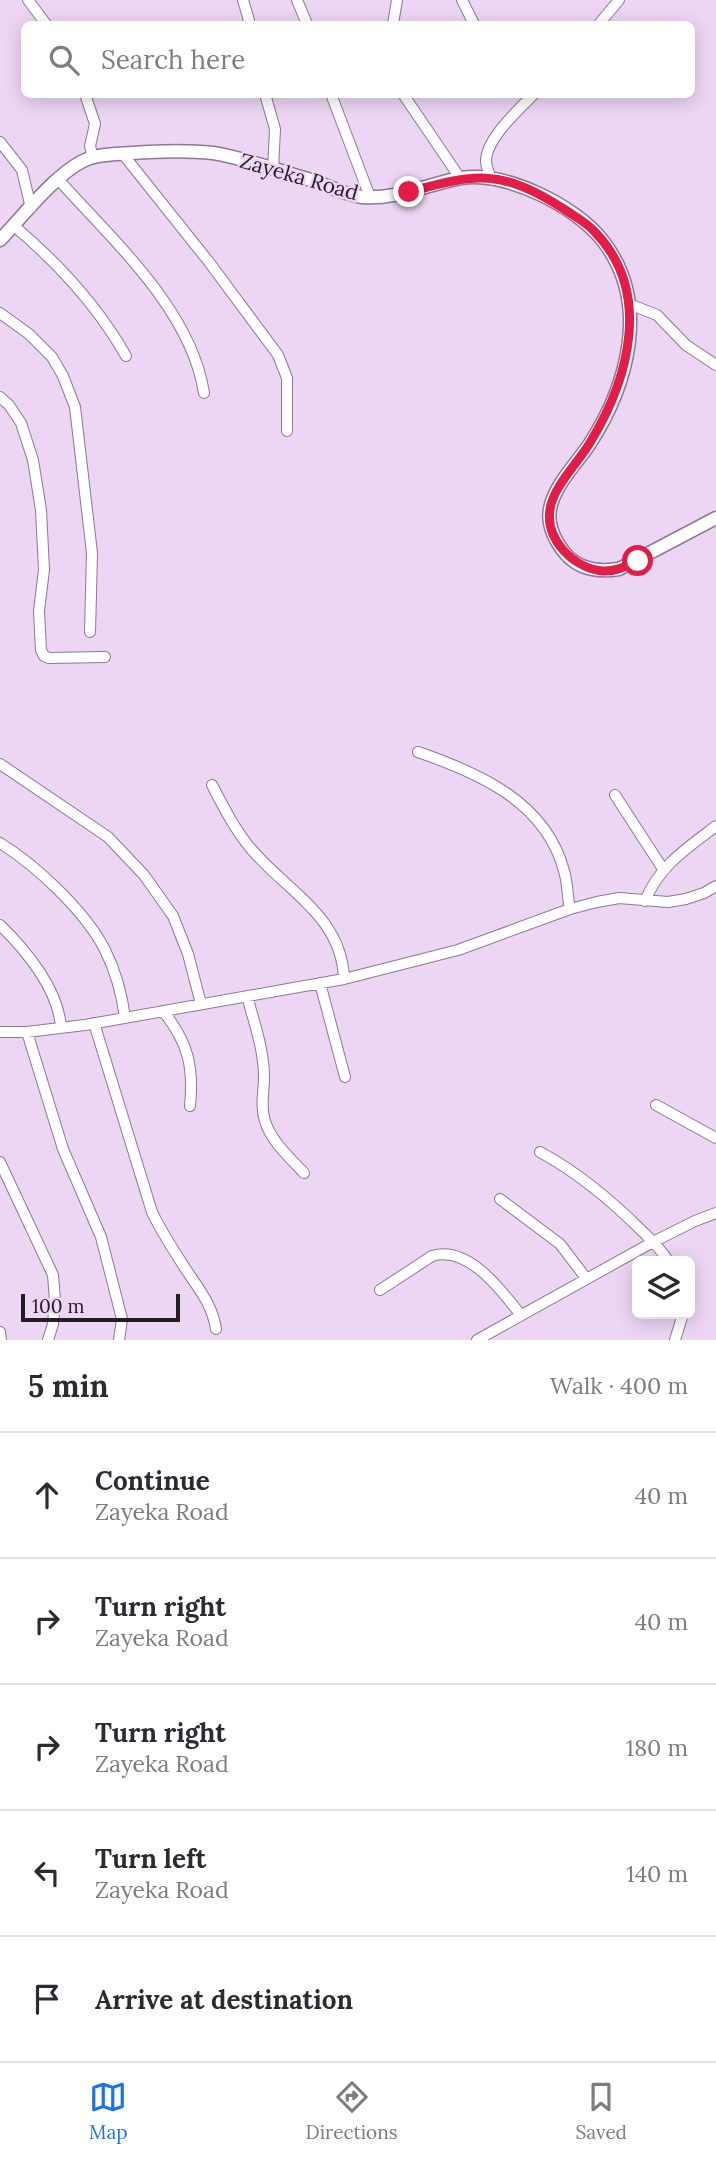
<!DOCTYPE html>
<html lang="en">
<head>
<meta charset="utf-8">
<style>
  :root { --surface:#fff; --page:#f2f2f3; --text:#2b2b33; --muted:#7c7c81; --line:#e1e1e2; --accent:#1a73e8 }
  body { margin:0; font-family:Lora,serif; background:var(--page); color:var(--text) }
  .controls { position:absolute; right:21px; bottom:21px; display:grid; overflow:hidden; border-radius:10px; box-shadow:0 4px 18px #0003 }
  .controls button { width:63px; height:63px; display:grid; place-items:center; padding:0; border:0; border-bottom:2px solid var(--line); background:var(--surface); color:var(--text); font:35px sans-serif }
  .scale { position:absolute; left:21px; bottom:18px; width:159px; box-sizing:border-box; padding-left:7px; border:4px solid #241c27; border-top:0; font-size:19px; line-height:24px; white-space:nowrap; color:#241c27; -webkit-text-stroke:5px #edd6f4; paint-order:stroke }
  .stop { position:absolute; width:21px; height:21px; margin:-16px; border:5px solid #e11d48; border-radius:50%; background:#fff }
  .stop.end { background:#e11d48; border-color:#fff; box-shadow:0 2px 7px #0008 }
  .list { margin:0; padding:0; list-style:none }
  h2 { display:flex; justify-content:space-between; align-items:center; height:91px; margin:0; padding:0 28px; font-size:30px }
  h2 small { font-size:23px; font-weight:400; color:var(--muted) }
  .list li { display:grid; grid-template-columns:46px 1fr auto; gap:21px; align-items:center; box-sizing:border-box; height:126px; padding:0 28px; border-top:2px solid var(--line) }
  .list b { display:block; font-size:26px; white-space:nowrap }
  .list p { margin:0; font-size:23px; white-space:nowrap; color:var(--muted) }
  .list em { font-size:23px; font-style:normal; color:var(--muted) }
  .icon { flex:none; width:38px; height:38px; fill:none; stroke:currentColor; stroke-width:2; stroke-linecap:round; stroke-linejoin:round }
  .map { position:relative; flex:none; width:716px; height:1340px; overflow:hidden }
  .search { position:absolute; background:var(--surface); box-shadow:0 4px 18px #0003; left:21px; right:21px; top:21px; height:77px; display:flex; align-items:center; gap:18px; box-sizing:border-box; padding:0 24px; border-radius:10px; color:var(--muted); font-size:26px }
  .sheet { height:721px; background:var(--surface) }
  nav { display:flex; justify-content:space-around; align-items:center; box-sizing:border-box; height:98px; border-top:2px solid var(--line); background:var(--surface); font-size:19px; color:var(--muted) }
  nav a { display:grid; justify-items:center; gap:4px }
  nav .on { color:var(--accent) }
  .map>svg:first-child { display:block }
  .lines { fill:none; stroke-linecap:round; stroke-linejoin:round }
  .minor-casing { stroke:#8c7893; stroke-width:12 }
  .tertiary-casing { stroke:#8c7893; stroke-width:15 }
  .minor { stroke:#fff; stroke-width:10 }
  .tertiary { stroke:#fff; stroke-width:12 }
  .route { stroke:#e11d48; stroke-width:9 }
  .labels { text-anchor:middle; stroke-width:5; stroke-linejoin:round; paint-order:stroke }
  .street-label { font-size:21px; fill:#241c27; stroke:#edd6f4 }
</style>
</head>
<body>
<div class="map">
<svg width="716" height="1340" viewBox="0 0 716 1340">
  <rect width="100%" height="100%" fill="#edd6f4"/>
  <g class="lines">
    <defs>
      <path id="minor" d="M28,0l18,24
        M243,0l7,24
        M297,0l10,24
        M462,0l12,24
        M393,24l4,-24
        M599,24l20,-24
        M85,94l10,30 -5,22 3,11
        M265,94l10,35 -2,41
        M331,94l39,103
        M403,94l57,84
        M0,142l22,28 9,38
        M122,153l87,109 69,93 9,23v53
        M490,177c-1,-5 -4,-11 -4,-16 0,-22 33,-52 48,-67
        M58,179c54,61 133,130 146,214
        M14,226c44,37 83,79 112,130
        M629,304l28,11 29,30 30,20
        M0,313l29,21 23,23 11,19 12,31 17,146 -2,79
        M0,397l9,8 12,18 12,37 8,50 3,60 -5,41 2,39 3,6 5,2 56,-1
        M418,752c61,21 128,50 146,119 4,12 3,25 6,38
        M0,764l108,73 36,38 29,41 15,38 13,50
        M212,785c12,23 23,45 40,65 36,42 90,67 92,129
        M615,795l48,74
        M0,843c36,22 86,69 105,107 11,22 17,44 20,68
        M645,901c14,-35 42,-53 71,-75
        M0,925c26,25 59,65 61,103
        M320,983l25,94
        M247,996c7,26 17,54 17,81 0,15 -4,29 1,44 6,20 25,37 39,52
        M163,1011c25,31 31,56 27,95
        M94,1023l58,189c9,19 20,36 31,53 14,22 29,38 33,64
        M0,1032h27l58,-7 259,-46 114,-29 112,-41 27,-7 22,-4 49,4 18,-3 18,-6 12,-7
        M27,1032l36,117 38,88 21,82 -3,21
        M656,1105l60,33
        M540,1152c39,21 72,49 103,80 9,9 19,18 25,29
        M0,1162l53,113 2,25 -2,24 -5,16
        M500,1199l60,45 26,34
        M380,1290l52,-34c36,-11 69,34 88,58
        M0,1332l1,8
        M477,1340l176,-98 42,-21 21,-8
        M675,1340l8,-26"/>
      <path id="tertiary" d="M0,240c23,-24 60,-72 90,-82 13,-4 28,-4 42,-5 26,-2 54,-3 81,0 32,5 66,18 98,27 16,5 34,15 51,17 34,3 66,-13 99,-19 45,-7 115,28 142,63 48,62 25,144 -14,204 -13,19 -35,41 -39,64 -4,21 13,49 32,57 12,5 24,5 37,3l97,-51"/>
    </defs>
    <!-- minor casing -->
    <use href="#minor" class="minor-casing"/>
    <!-- tertiary casing -->
    <use href="#tertiary" class="tertiary-casing"/>
    <!-- minor -->
    <use href="#minor" class="minor"/>
    <!-- tertiary -->
    <use href="#tertiary" class="tertiary"/>
  </g>
  <g class="lines">
    <!-- route -->
    <path class="route" d="M409,192c68,-19 93,-23 155,17 10,7 22,13 30,22 59,60 35,147 -3,210 -12,21 -37,44 -41,68 -5,31 24,59 52,62 13,1 24,-5 36,-10"/>
  </g>
  <g class="labels">
    <!-- street labels -->
    <g class="street-label">
      <text transform="translate(299 177) rotate(16)" y="7">Zayeka Road</text>
    </g>
  </g>
</svg>
<div class="controls">
<button><svg class="icon" aria-label="layers" viewBox="0 0 24 24"><path d="M12 4l9 5-9 5-9-5zM3 14l9 5 9-5"/></svg></button>
</div>
<div class="scale">100 m</div>
<div class="stop" style="left:638px;top:561px"></div>
<div class="stop end" style="left:409px;top:192px"></div>
<div class="search"><svg class="icon" aria-label="search" viewBox="0 0 24 24"><circle cx="10" cy="10" r="6"/><path d="M15 15l6 6"/></svg>Search here</div>
</div>
<section class="sheet">
<h2>5 min<small>Walk · 400 m</small></h2>
<ul class="list">
<li><svg class="icon" aria-label="ahead" viewBox="0 0 24 24"><path d="M12 20V5M6 11l6-6 6 6"/></svg><div><b>Continue</b><p>Zayeka Road</p></div><em>40 m</em></li>
<li><svg class="icon" aria-label="right" viewBox="0 0 24 24"><path d="M7 20v-9h11M14 6l5 5-5 5"/></svg><div><b>Turn right</b><p>Zayeka Road</p></div><em>40 m</em></li>
<li><svg class="icon" aria-label="right" viewBox="0 0 24 24"><path d="M7 20v-9h11M14 6l5 5-5 5"/></svg><div><b>Turn right</b><p>Zayeka Road</p></div><em>180 m</em></li>
<li><svg class="icon" aria-label="left" viewBox="0 0 24 24"><path d="M17 20v-9H6M10 6l-5 5 5 5"/></svg><div><b>Turn left</b><p>Zayeka Road</p></div><em>140 m</em></li>
<li><svg class="icon" aria-label="arrive" viewBox="0 0 24 24"><path d="M6 21V4h12l-3 4 3 4H6"/></svg><div><b>Arrive at destination</b></div></li>
</ul>
</section>
<nav>
<a class="on"><svg class="icon" aria-label="map" viewBox="0 0 24 24"><path d="M3 6l6-2 6 2 6-2v14l-6 2-6-2-6 2zM9 4v14M15 6v14"/></svg>Map</a>
<a><svg class="icon" aria-label="directions" viewBox="0 0 24 24"><path d="M12 3l9 9-9 9-9-9zM9 14v-3h6M13 9l2 2-2 2"/></svg>Directions</a>
<a><svg class="icon" aria-label="saved" viewBox="0 0 24 24"><path d="M7 4h10v16l-5-4-5 4z"/></svg>Saved</a>
</nav>
</body>
</html>
